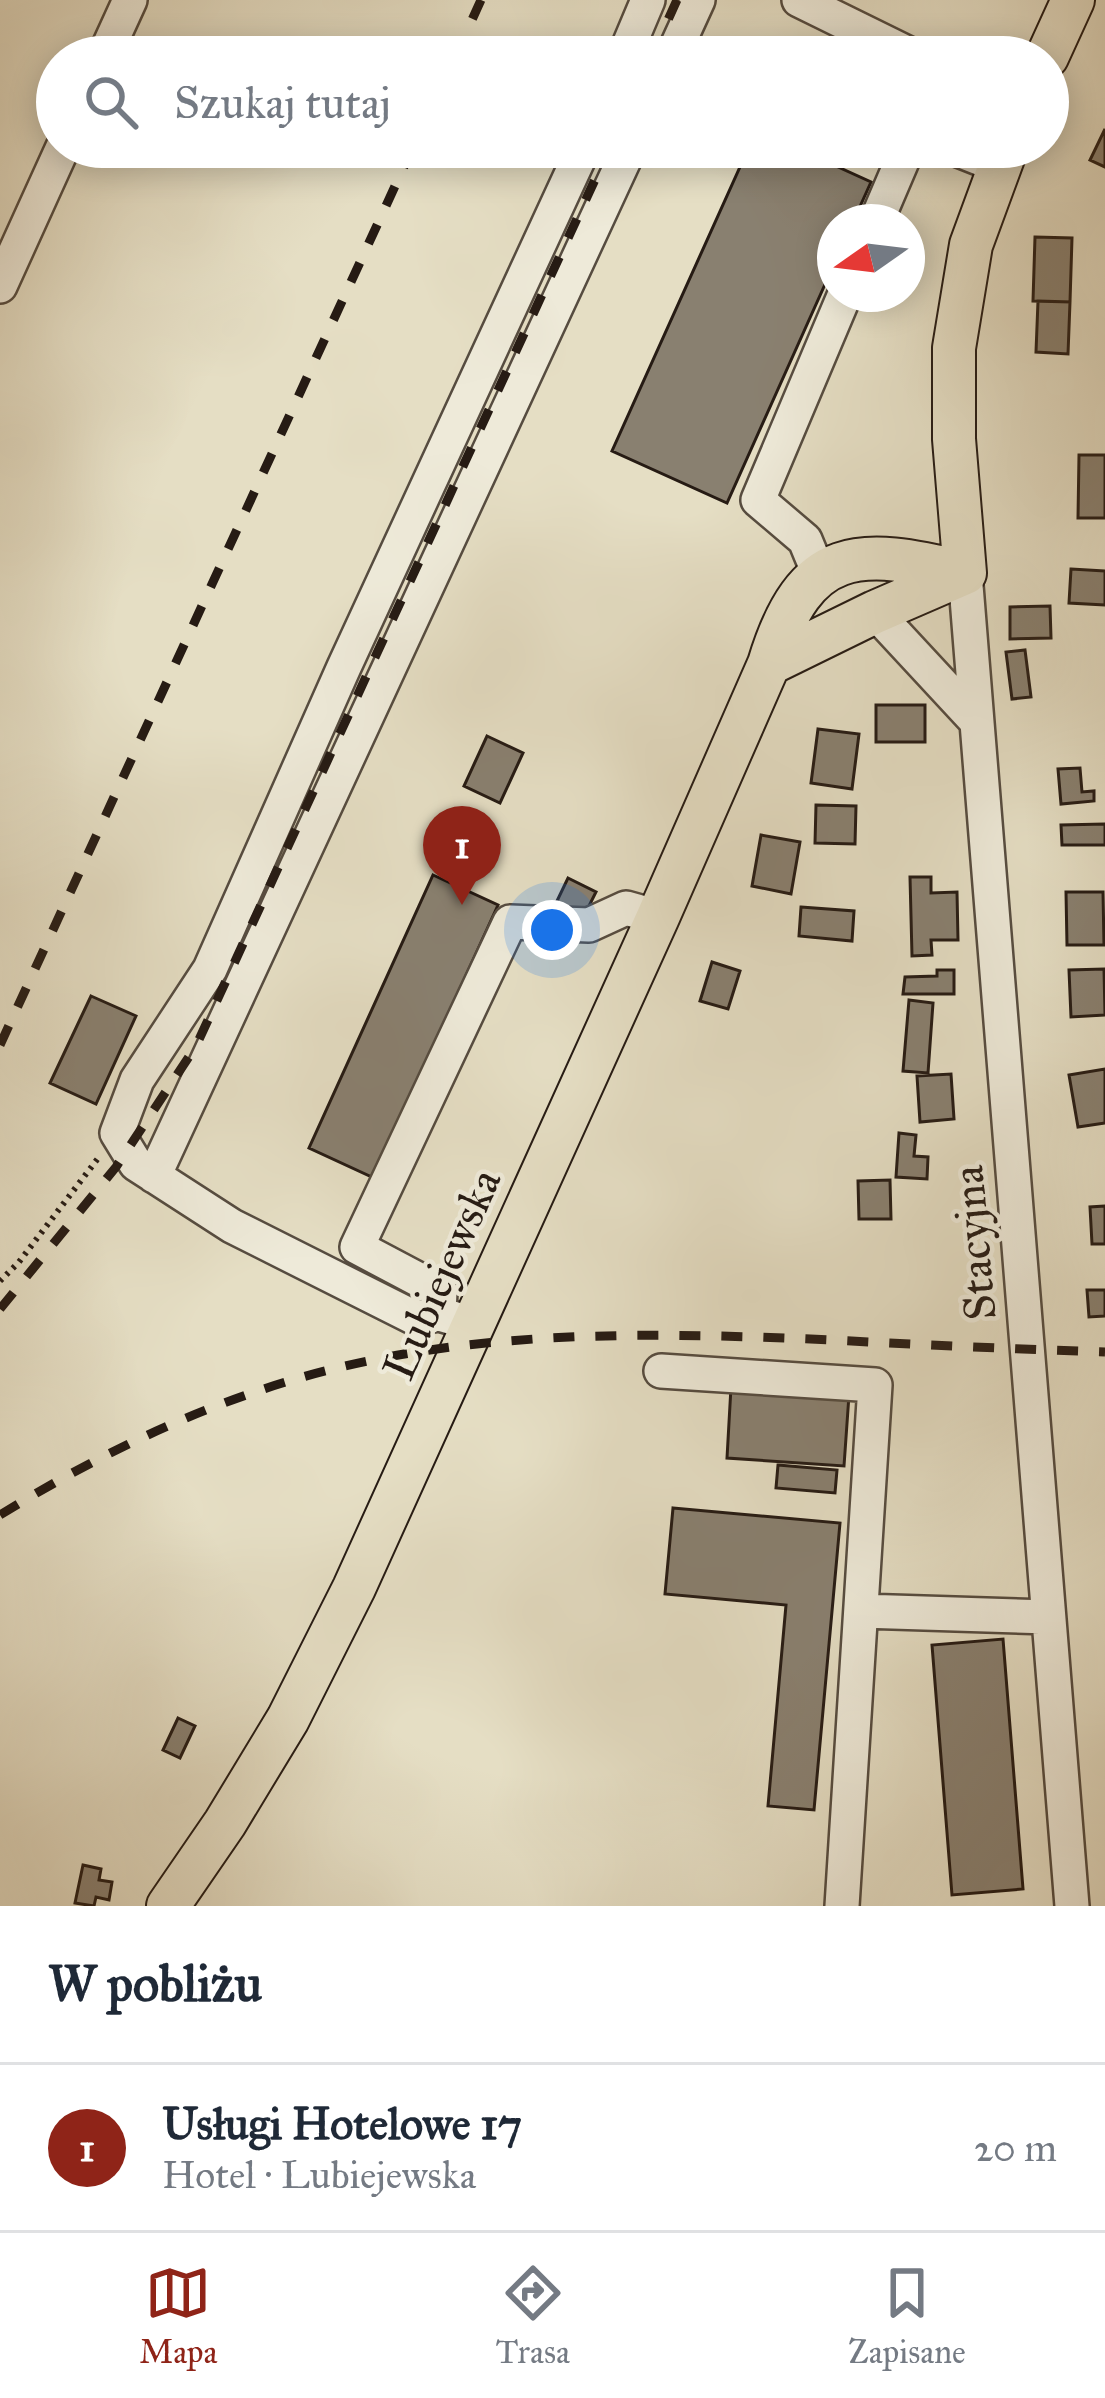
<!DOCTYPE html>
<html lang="pl">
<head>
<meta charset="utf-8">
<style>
  :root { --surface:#fff; --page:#f2f2f3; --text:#1f2937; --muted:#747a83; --line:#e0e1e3; --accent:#8f2418 }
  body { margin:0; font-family:"IM FELL Great Primer",serif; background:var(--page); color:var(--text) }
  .compass { position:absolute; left:817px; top:204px; width:108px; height:108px; border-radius:50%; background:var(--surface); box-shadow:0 6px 30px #0003; rotate:256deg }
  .you { position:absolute; left:552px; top:930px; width:42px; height:42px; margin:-30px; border:9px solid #fff; border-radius:50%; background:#1a73e8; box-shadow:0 0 0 18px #1a73e833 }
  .badge { display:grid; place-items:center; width:78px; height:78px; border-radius:50%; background:var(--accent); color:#fff; font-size:39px; font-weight:700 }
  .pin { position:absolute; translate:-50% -99px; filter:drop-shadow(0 3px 6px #0008) }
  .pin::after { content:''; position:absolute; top:63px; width:42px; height:36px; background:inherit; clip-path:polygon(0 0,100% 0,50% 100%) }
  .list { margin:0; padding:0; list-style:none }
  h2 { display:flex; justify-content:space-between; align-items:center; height:156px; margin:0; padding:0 48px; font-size:51px }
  h2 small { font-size:39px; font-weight:400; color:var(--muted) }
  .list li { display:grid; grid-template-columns:78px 1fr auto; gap:36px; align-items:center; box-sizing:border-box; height:168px; padding:0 48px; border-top:3px solid var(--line) }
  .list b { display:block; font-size:45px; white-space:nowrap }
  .list p { margin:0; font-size:39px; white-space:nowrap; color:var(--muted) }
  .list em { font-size:39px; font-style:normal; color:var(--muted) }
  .icon { flex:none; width:66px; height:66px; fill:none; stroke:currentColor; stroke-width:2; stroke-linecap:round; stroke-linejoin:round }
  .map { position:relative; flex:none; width:1105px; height:1906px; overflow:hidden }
  .search { position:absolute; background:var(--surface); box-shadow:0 6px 30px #0003; left:36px; right:36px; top:36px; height:132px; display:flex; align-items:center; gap:30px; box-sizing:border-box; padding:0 42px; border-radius:66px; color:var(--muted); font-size:45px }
  .sheet { height:324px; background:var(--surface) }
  nav { display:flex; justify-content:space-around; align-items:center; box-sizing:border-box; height:168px; border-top:3px solid var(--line); background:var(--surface); font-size:33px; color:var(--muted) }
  nav a { display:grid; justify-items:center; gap:6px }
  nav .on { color:var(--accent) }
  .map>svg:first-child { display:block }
  .building { fill:#898070; stroke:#261b14; stroke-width:3 }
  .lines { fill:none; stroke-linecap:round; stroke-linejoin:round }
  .minor-casing { stroke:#564c40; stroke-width:38 }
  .major-casing { stroke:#261b14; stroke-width:46 }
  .path { stroke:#261b14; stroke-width:6; stroke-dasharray:3 6; stroke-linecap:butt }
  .minor { stroke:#eeead9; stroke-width:33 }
  .major { stroke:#e5dec4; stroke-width:42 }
  .rail { stroke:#261b14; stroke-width:9; stroke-dasharray:21 21; stroke-linecap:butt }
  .labels { text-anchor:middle; stroke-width:9; stroke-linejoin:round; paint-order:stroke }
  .street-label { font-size:45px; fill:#261b14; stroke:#eeead9 }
</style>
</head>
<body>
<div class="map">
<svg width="1105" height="1906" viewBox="0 0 1105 1906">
  <rect width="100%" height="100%" fill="#e5dec4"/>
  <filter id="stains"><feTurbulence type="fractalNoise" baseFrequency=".00167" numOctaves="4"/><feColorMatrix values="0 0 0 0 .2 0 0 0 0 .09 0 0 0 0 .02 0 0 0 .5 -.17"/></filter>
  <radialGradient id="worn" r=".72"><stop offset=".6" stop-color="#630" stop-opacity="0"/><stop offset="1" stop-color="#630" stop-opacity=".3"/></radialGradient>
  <!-- building -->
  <path class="building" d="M1105,129v38l-15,-7z
    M749,147h45l77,35 -18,40h-18v40l-108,241 -115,-52z
    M1035,237l37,1 -2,64 -37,-1z
    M1038,301l32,1 -2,52 -32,-2z
    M1079,455h26v63h-27z
    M1071,569l34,2v34l-36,-2z
    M1050,606l1,32 -41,1v-32z
    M1025,650l6,47 -19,2 -6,-47z
    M876,705h49v37h-49z
    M818,729l41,5 -7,55 -41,-6z
    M487,736l36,17 -23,50 -36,-17z
    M1080,768l2,24 12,-1v10l-33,3 -3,-35z
    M816,805l40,1 -1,38 -40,-1z
    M1105,824v21h-43l-1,-20z
    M761,835l39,7 -9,52 -39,-8z
    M433,875l65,30 -124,273 -65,-30z
    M910,877h21v16l26,-1 1,48h-27l1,15 -20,1z
    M568,878l28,14 -12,24 -28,-13z
    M1066,892h37l1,53h-37z
    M801,907l53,4 -2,30 -53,-5z
    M712,962l28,9 -12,38 -28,-8z
    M1104,969l1,46 -34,2 -2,-47z
    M937,970h17v24h-51l2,-17 32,-1z
    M91,996l45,20 -40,88 -46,-21z
    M909,1000l24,3 -5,70 -25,-2z
    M1105,1069v54l-27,4 -9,-52z
    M951,1074l3,45 -34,3 -3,-46z
    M899,1133l17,2 -2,21 14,1 -1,22 -31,-2z
    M890,1180l1,39h-32l-1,-38z
    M1105,1206v38h-13l-2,-37z
    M1087,1290h18v26l-16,1z
    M731,1387l118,8 -5,71 -117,-8z
    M778,1465l59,5 -2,23 -59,-5z
    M673,1508l167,15 -26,287 -46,-4 18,-201 -121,-11z
    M1003,1639l20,250 -71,6 -20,-250z
    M178,1718l17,8 -15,32 -17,-8z
    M83,1865l18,4 -2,11 13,2 -3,18 -13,-3 -2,9 -19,-3z"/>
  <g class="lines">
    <defs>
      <path id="minor" d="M799,0l116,57
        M104,57l26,-57
        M624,57l24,-57
        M672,57l26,-57
        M951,147l48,19
        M876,222l32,-75
        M0,286l63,-139
        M965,573l107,1333
        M819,574l-14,-34 -47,-40 87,-206
        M875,612l102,110
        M154,1176l476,-1029
        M439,1314l1,-23 -83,-44 153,-325 79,3 37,-17 32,9
        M474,1324l-35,-10 -24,4 -183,-92 -96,-62 -19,-31 20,-53 73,-111 134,-302 240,-520
        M661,1371l214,14 -33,521
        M861,1611l187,6"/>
      <path id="major" d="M1047,57l26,-57
        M965,573l-11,-134v-91l17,-103 36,-98
        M769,664l106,-52 90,-39
        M168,1906l57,-83 63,-104 66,-131 304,-671 111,-253c36,-119 89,-117 196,-91"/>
    </defs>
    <!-- minor casing -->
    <use href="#minor" class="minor-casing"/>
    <!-- major casing -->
    <use href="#major" class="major-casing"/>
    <!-- path -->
    <path class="path" d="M0,1281l19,-19 80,-105"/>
    <!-- minor -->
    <use href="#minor" class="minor"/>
    <!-- major -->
    <use href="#major" class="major"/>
    <!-- rail -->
    <path class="rail" d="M455,57l26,-57
      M651,57l26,-57
      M0,1045l413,-898
      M0,1309l116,-142 80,-121 414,-899
      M0,1515c91,-56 186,-103 289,-134 176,-53 360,-49 543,-41 91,5 182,9 273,12"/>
  </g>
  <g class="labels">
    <!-- street labels -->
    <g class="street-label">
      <text transform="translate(973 1243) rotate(-95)" y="16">Stacyjna</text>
      <text transform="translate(441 1274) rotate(-66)" y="16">Lubiejewska</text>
    </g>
  </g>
  <rect width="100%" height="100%" filter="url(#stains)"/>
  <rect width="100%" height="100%" fill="url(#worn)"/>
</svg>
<svg class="compass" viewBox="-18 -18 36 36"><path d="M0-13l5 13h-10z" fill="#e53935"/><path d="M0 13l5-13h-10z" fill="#747a83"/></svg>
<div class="you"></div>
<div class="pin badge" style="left:462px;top:905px">1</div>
<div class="search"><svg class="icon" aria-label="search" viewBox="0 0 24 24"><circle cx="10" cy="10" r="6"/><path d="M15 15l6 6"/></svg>Szukaj tutaj</div>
</div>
<section class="sheet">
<h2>W pobliżu<small></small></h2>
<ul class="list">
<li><span class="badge">1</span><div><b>Usługi Hotelowe 17</b><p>Hotel · Lubiejewska</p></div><em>20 m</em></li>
</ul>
</section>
<nav>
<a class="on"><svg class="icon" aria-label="map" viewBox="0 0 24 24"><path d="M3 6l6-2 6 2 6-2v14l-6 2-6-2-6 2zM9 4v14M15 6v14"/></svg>Mapa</a>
<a><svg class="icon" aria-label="directions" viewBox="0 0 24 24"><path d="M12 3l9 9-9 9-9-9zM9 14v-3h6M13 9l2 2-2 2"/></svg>Trasa</a>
<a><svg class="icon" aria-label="saved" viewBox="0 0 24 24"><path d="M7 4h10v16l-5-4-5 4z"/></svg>Zapisane</a>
</nav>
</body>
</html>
